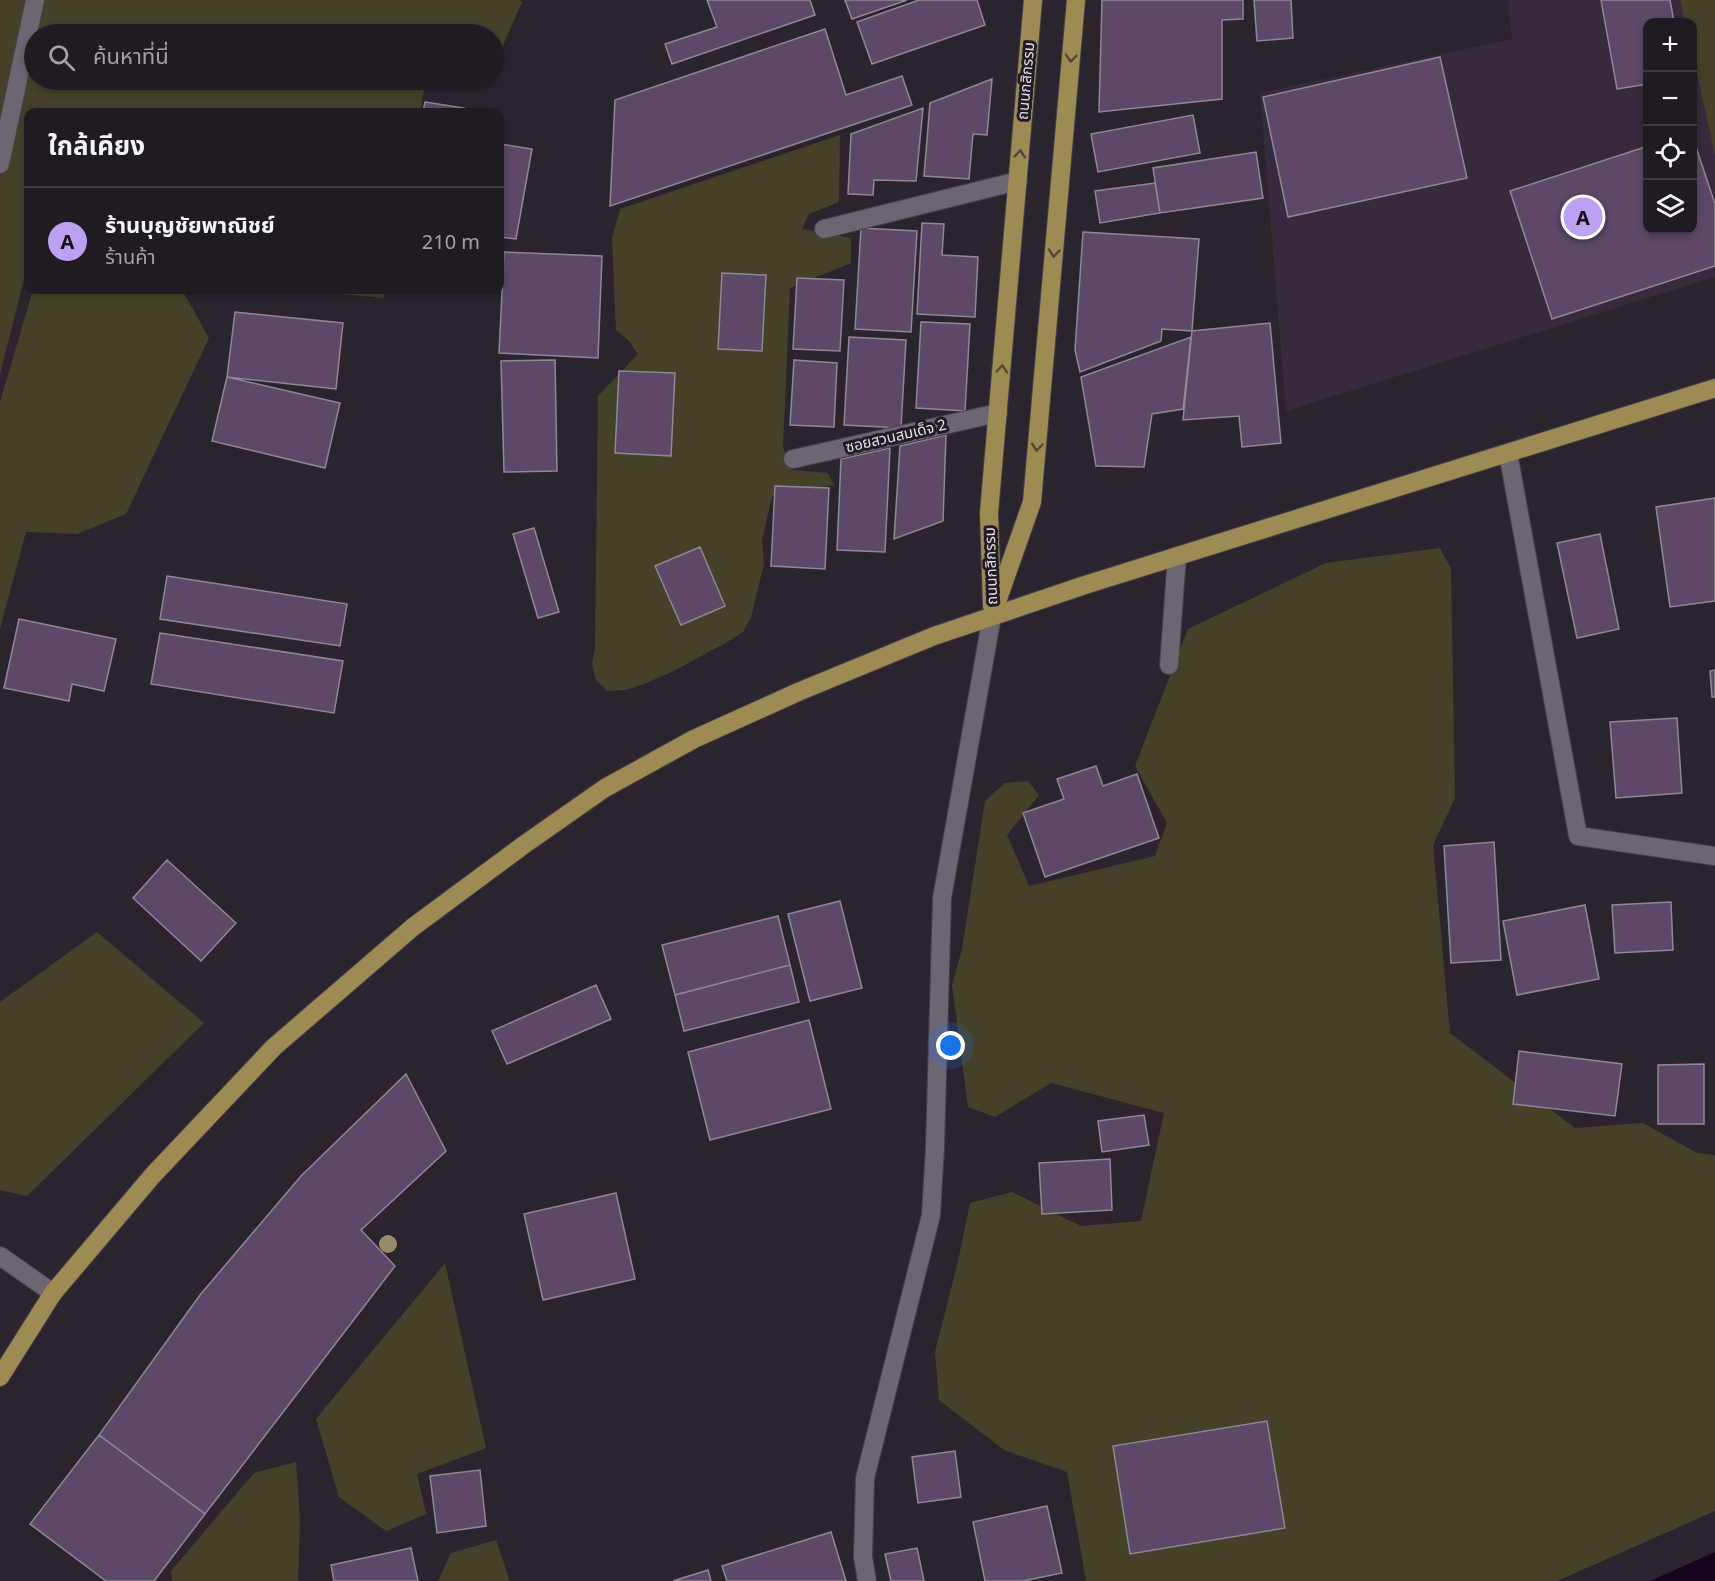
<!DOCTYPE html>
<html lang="th">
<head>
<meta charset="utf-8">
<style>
  :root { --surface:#201b23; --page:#28242b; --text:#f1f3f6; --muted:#a2a1a6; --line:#3d3941; --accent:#bca0f2 }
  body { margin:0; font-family:"Noto Sans","Noto Sans Thai",sans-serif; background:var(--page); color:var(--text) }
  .controls { position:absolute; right:18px; top:18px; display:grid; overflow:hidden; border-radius:12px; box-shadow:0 3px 9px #0003 }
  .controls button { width:54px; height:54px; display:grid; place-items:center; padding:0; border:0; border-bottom:2px solid var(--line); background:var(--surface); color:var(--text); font:30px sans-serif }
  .you { position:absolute; left:951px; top:1046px; width:21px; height:21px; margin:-15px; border:4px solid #fff; border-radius:50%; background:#1a73e8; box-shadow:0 0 0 9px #1a73e833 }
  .badge { display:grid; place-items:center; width:39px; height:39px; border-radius:50%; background:var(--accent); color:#111; font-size:20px; font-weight:700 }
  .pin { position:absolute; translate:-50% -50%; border:3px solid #fff; box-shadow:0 2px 6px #0006 }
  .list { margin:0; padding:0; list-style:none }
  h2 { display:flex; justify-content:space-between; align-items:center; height:78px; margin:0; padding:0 24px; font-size:26px }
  h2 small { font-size:20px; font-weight:400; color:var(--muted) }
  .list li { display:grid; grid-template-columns:39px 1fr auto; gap:18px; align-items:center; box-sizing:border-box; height:108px; padding:0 24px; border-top:2px solid var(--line) }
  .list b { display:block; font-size:22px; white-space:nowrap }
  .list p { margin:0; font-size:20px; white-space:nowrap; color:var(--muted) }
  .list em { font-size:20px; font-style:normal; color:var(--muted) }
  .icon { flex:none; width:33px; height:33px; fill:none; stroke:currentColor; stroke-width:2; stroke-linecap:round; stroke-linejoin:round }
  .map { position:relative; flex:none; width:1715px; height:1581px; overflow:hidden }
  .search { position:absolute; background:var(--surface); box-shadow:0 3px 9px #0003; left:24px; top:24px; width:480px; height:66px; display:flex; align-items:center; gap:15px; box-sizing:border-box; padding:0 21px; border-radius:33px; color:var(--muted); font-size:22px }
  .panel { position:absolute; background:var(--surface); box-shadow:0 3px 9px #0003; left:24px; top:108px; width:480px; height:186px; border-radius:12px }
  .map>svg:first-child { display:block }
  .built { fill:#362a3c }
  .green { fill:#454028 }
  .water { fill:#15041d }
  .building { fill:#5d4867; stroke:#908795; stroke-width:1.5 }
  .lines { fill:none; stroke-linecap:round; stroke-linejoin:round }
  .minor-casing { stroke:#464049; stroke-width:20 }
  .major-casing { stroke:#464049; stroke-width:20 }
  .minor { stroke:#6e6573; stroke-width:18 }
  .major { stroke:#9c8c53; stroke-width:18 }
  .tree { fill:#968b6c }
  .oneway { stroke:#534837 }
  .labels { text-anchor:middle; stroke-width:6; stroke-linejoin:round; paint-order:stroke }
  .street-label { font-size:15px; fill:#e6e1e9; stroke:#221a25 }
</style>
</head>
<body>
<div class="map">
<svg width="1715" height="1581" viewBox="0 0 1715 1581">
  <rect width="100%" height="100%" fill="#2b242f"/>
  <!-- built -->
  <path class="built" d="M1508,0h178l5,22h-43v208h44l1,-199 22,113v133l-429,134 -26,-318 252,-54z"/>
  <!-- green -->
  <path class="green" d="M0,0h519l3,2 -28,64v-32h-460v46h392l-6,32h-392v152l-28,110z
    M1680,0h35v155l-22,-100 -1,-33h-7z
    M840,135l-1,67 -30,12 -7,15 49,9v25l-61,25 -7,159 9,23 36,3 6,12 -62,11 -10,45 2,23 -13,53 -8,15 -14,9 -57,31 -31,13 -16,5 -17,1 -12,-11 -4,-16 3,-16 3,-252 40,-42 -9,-13 -13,-11 -4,-91 8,-30z
    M33,290h149l27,48 -83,176 -49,20 -51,-2 -26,97v-227z
    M297,290h88l-1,8z
    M1440,548l11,21 4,229 -22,47 17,188 125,95 68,-5 54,30 18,2v356l-158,70h-471l-19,-109 -63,-22 -65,-50 -4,-48 23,-91 12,-58 42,-11 69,34 60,-5 23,-108 -113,-30 -56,34 -27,-10 -16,-122 10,-36 23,-148 20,-18 23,-2 11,14 -32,40 22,51 126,-30 12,-33 -32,-57 53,-137 138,-66z
    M97,932l107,91 -177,173 -27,-6v-188z
    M445,1263l41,185 -69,26 9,40 -40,17 -47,-34 -23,-78z
    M296,1462l4,58 -2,61h-126l-1,-10 83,-98z
    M496,1540l14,41h-72l13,-28z"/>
  <!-- water -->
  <path class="water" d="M1715,1552v29h-65z"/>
  <!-- building -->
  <path class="building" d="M707,0h103l5,15 -143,49 -7,-20 52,-17z
    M845,0h62l-55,19z
    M919,0h58l8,25 -113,39 -15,-42z
    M1102,0h141v19l-21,1v79l-123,13z
    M1254,0h37l2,38 -36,3z
    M1601,0h69l4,22h-26v62l-31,5z
    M825,29l21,66 56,-19 10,29 -302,101 5,-106z
    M1440,57l27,121 -179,39 -25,-120z
    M992,79l-5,56 -14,-1 -4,45 -45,-3 6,-73z
    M425,102l39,6 -1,4h-40z
    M923,108l-7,73 -42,-1 -1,15 -25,-1 3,-60z
    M1193,115l7,38 -102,19 -7,-38z
    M1692,135l23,69v62l-163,53 -42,-128 138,-45v84h44z
    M500,144l32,5 -16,90 -16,-2z
    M1256,152l7,46 -103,15 -7,-45z
    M1155,183l5,30 -60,10 -5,-32z
    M922,223l22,1 -2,31 36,2 -3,60 -58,-3z
    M861,228l56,3 -6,101 -56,-3z
    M1083,232l116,7 -7,92 -30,-2 -1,12 -81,31 -5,-22z
    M504,252l98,4 -4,102 -99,-5z
    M722,273l44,2 -4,76 -44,-2z
    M797,278l47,2 -4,71 -47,-2z
    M235,312l108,11 -7,66 -109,-12z
    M921,322l49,2 -5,87 -49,-3z
    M1270,323l11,120 -39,4 -3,-31 -56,4 9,-89z
    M849,337l57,3 -5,88 -57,-3z
    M1191,337l-8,72 -31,5 -8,53 -48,-1 -15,-89z
    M555,360l2,111 -53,1 -3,-111z
    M794,360l43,3 -3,64 -44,-2z
    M619,371l56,2 -4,83 -56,-3z
    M227,377l113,26 -15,65 -113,-27z
    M946,435l-3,86 -49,18 6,-93z
    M890,448l-5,104 -48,-2 4,-91z
    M775,486l54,2 -4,81 -54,-3z
    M1715,498v103l-45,6 -14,-100z
    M534,528l25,84 -21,6 -25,-84z
    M1600,534l19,95 -42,9 -20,-95z
    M700,547l25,59 -44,19 -26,-59z
    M167,576l180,28 -7,42 -180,-27z
    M19,619l97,20 -12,52 -32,-7 -3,17 -65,-13z
    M160,633l183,28 -9,52 -183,-29z
    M1715,670v27h-3l-2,-26z
    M1677,718l5,75 -66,5 -6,-76z
    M1096,766l7,20 34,-12 22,64 -114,39 -22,-64 41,-14 -7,-20z
    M1494,842l7,118 -50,3 -7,-117z
    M167,860l69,63 -35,38 -68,-63z
    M840,901l22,87 -52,13 -22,-87z
    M1671,902l2,48 -58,3 -3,-48z
    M1585,905l14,74 -82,16 -14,-74z
    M778,916l12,49 -115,30 -13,-50z
    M790,965l9,37 -115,29 -9,-36z
    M596,985l15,34 -104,45 -15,-33z
    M809,1020l22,89 -121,31 -22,-88z
    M1519,1051l103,13 -7,52 -102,-12z
    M1704,1064v60h-46v-59z
    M406,1074l40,77 -85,79 34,36 -190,248 -106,-79 101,-140 101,-119z
    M1144,1115l5,30 -47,7 -4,-31z
    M1110,1159l2,51 -70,4 -3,-51z
    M616,1193l19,86 -92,21 -19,-86z
    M1267,1421l18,107 -155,26 -17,-108z
    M99,1435l106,79 -51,67h-48l-76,-57z
    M955,1451l6,46 -43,6 -6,-46z
    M480,1470l6,56 -49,7 -7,-57z
    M1047,1506l15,67 -39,8h-38l-12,-59z
    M831,1532l15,49h-119l-5,-15z
    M411,1548l7,33h-84l-3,-16z
    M917,1548l7,33h-33l-6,-27z
    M708,1570l3,11h-38z"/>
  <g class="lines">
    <defs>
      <path id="minor" d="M0,164l35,-164
        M824,229l194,-48
        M1508,453l70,383 137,20
        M793,459l205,-46
        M1169,665l8,-109
        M0,1256l53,37
        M867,1581l-4,-24 2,-79 66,-263 4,-68 7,-249 50,-282"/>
      <path id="major" d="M992,606l-3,-93 44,-513
        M992,616l40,-114 44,-502
        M0,1377l53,-84 100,-118 121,-128 139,-120 112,-83 80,-56 89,-49 104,-47 136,-56 151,-51 630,-197"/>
    </defs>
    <!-- minor casing -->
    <use href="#minor" class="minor-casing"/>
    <!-- major casing -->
    <use href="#major" class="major-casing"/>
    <!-- minor -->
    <use href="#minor" class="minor"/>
    <!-- major -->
    <use href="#major" class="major"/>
  </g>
  <!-- trees -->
  <circle class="tree" cx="388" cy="1244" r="9"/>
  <!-- one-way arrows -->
  <defs><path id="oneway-chevron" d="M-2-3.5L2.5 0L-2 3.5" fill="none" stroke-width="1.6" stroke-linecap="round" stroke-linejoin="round" transform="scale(1.5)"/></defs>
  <g class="oneway">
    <use href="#oneway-chevron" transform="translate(1071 58) rotate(95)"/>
    <use href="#oneway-chevron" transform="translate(1020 154) rotate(-85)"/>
    <use href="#oneway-chevron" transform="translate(1054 253) rotate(95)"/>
    <use href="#oneway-chevron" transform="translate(1002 369) rotate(-85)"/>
    <use href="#oneway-chevron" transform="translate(1037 447) rotate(95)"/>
  </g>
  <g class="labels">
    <!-- street labels -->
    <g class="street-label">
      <text transform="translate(1026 81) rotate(-85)" y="5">ถนนกสิกรรม</text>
      <text transform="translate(896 436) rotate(-13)" y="5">ซอยสวนสมเด็จ 2</text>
      <text transform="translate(991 566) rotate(-92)" y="5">ถนนกสิกรรม</text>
    </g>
  </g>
</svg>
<div class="controls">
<button>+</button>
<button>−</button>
<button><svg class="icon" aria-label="locate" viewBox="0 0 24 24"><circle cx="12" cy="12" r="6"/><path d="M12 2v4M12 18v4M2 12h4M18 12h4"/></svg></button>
<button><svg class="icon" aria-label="layers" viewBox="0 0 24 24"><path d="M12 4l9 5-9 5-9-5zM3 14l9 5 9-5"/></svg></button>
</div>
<div class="you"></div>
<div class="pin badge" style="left:1583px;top:217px">A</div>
<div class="search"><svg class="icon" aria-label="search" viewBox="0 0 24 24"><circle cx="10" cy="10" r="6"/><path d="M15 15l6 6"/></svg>ค้นหาที่นี่</div>
<section class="panel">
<h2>ใกล้เคียง<small></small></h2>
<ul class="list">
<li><span class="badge">A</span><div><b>ร้านบุญชัยพาณิชย์</b><p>ร้านค้า</p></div><em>210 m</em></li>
</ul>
</section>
</div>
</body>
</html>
